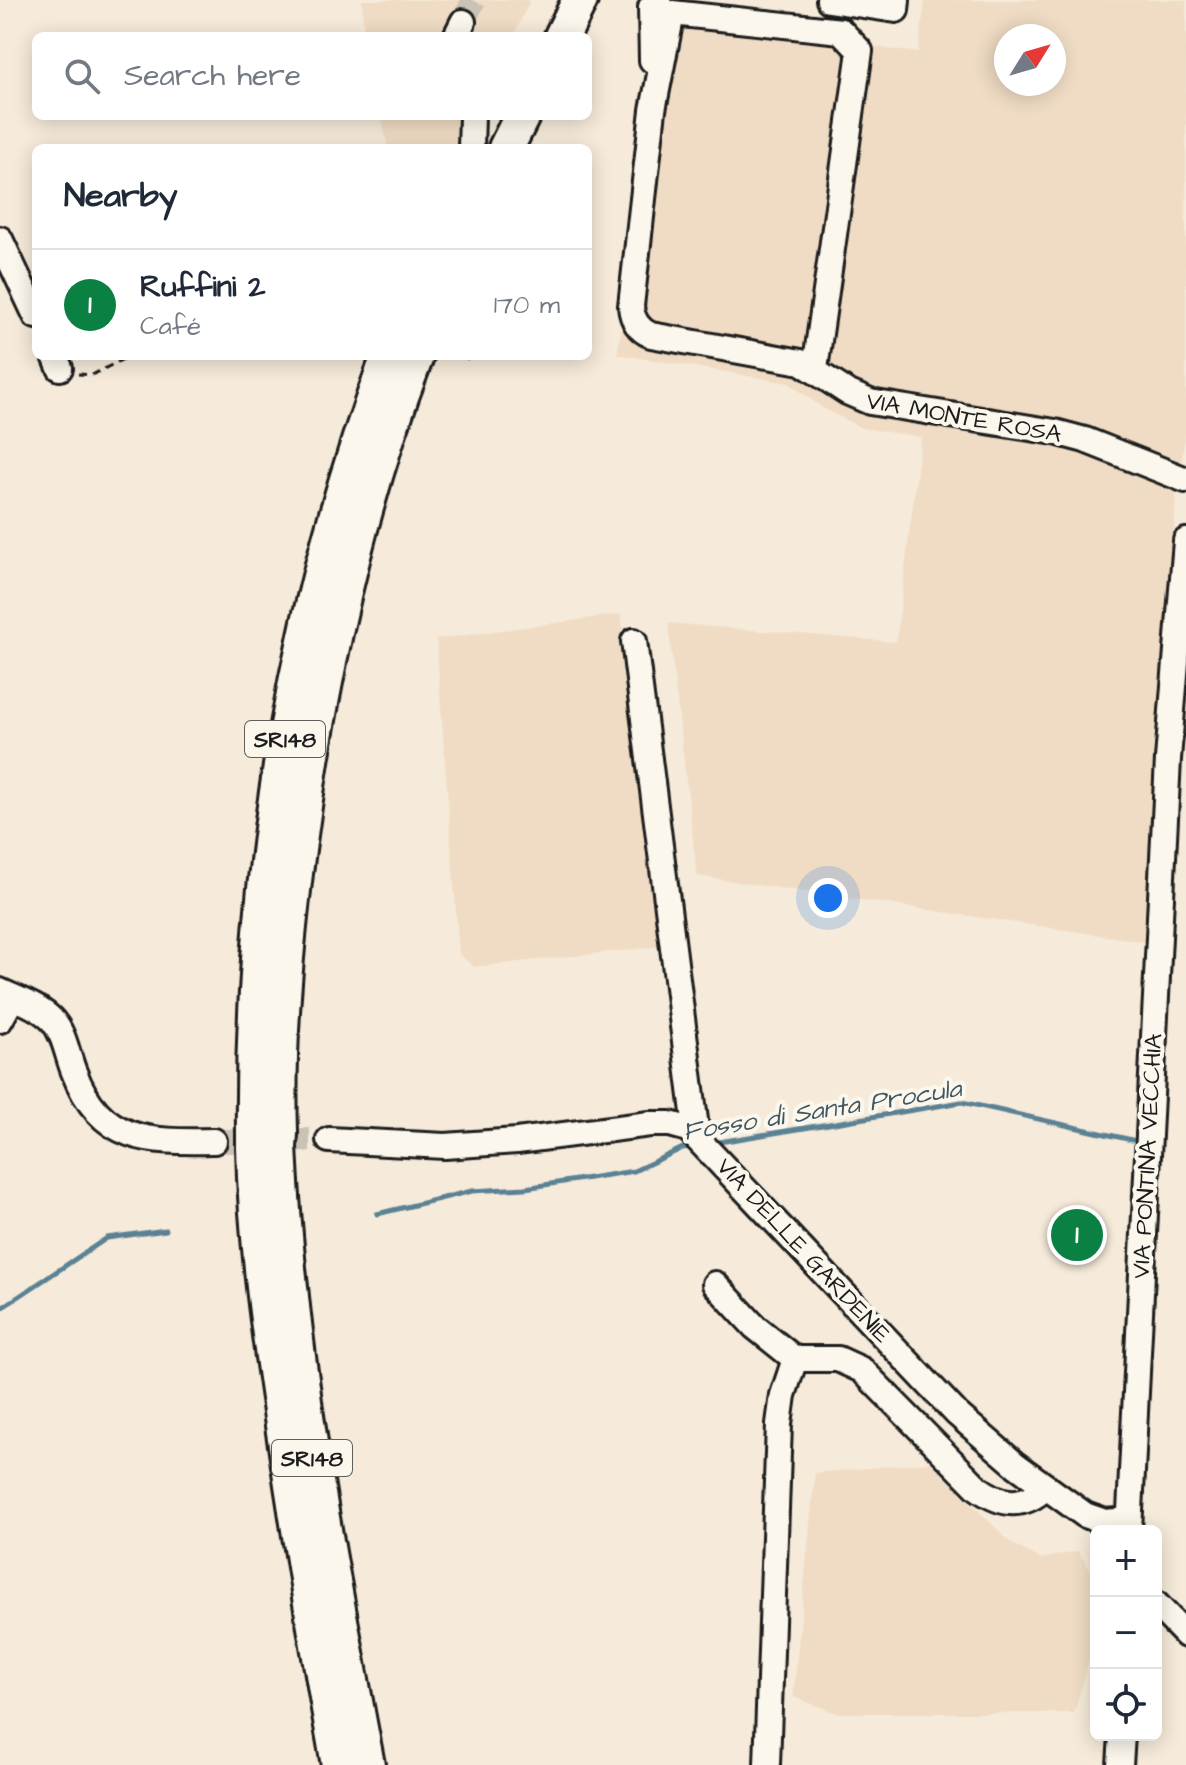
<!DOCTYPE html>
<html lang="en">
<head>
<meta charset="utf-8">
<style>
  :root { --surface:#fff; --page:#f6f6f7; --text:#1f2937; --muted:#747a83; --line:#e0e1e3; --accent:#0b8043 }
  body { margin:0; font-family:"Architects Daughter",sans-serif; background:var(--page); color:var(--text) }
  .controls { position:absolute; right:24px; bottom:24px; display:grid; overflow:hidden; border-radius:12px; box-shadow:0 4px 20px #0003 }
  .controls button { width:72px; height:72px; display:grid; place-items:center; padding:0; border:0; border-bottom:2px solid var(--line); background:var(--surface); color:var(--text); font:40px sans-serif }
  .compass { position:absolute; left:994px; top:24px; width:72px; height:72px; border-radius:50%; background:var(--surface); box-shadow:0 4px 20px #0003; rotate:53deg }
  .you { position:absolute; left:828px; top:898px; width:28px; height:28px; margin:-20px; border:6px solid #fff; border-radius:50%; background:#1a73e8; box-shadow:0 0 0 12px #1a73e833 }
  .badge { display:grid; place-items:center; width:52px; height:52px; border-radius:50%; background:var(--accent); color:#fff; font-size:26px; font-weight:700 }
  .pin { position:absolute; translate:-50% -50%; border:4px solid #fff; box-shadow:0 2px 8px #0006 }
  .list { margin:0; padding:0; list-style:none }
  h2 { display:flex; justify-content:space-between; align-items:center; height:104px; margin:0; padding:0 32px; font-size:34px }
  h2 small { font-size:26px; font-weight:400; color:var(--muted) }
  .list li { display:grid; grid-template-columns:52px 1fr auto; gap:24px; align-items:center; box-sizing:border-box; height:112px; padding:0 32px; border-top:2px solid var(--line) }
  .list b { display:block; font-size:30px; white-space:nowrap }
  .list p { margin:0; font-size:26px; white-space:nowrap; color:var(--muted) }
  .list em { font-size:26px; font-style:normal; color:var(--muted) }
  .icon { flex:none; width:44px; height:44px; fill:none; stroke:currentColor; stroke-width:2; stroke-linecap:round; stroke-linejoin:round }
  .map { position:relative; flex:none; width:1186px; height:1765px; overflow:hidden }
  .search { position:absolute; background:var(--surface); box-shadow:0 4px 20px #0003; left:32px; top:32px; width:560px; height:88px; display:flex; align-items:center; gap:20px; box-sizing:border-box; padding:0 28px; border-radius:12px; color:var(--muted); font-size:30px }
  .panel { position:absolute; background:var(--surface); box-shadow:0 4px 20px #0003; left:32px; top:144px; width:560px; height:216px; border-radius:12px }
  .map>svg:first-child { display:block }
  .built { fill:#f0dcc4; fill-rule:evenodd }
  .lines { fill:none; stroke-linecap:round; stroke-linejoin:round }
  .stream { stroke:#5a8194; stroke-width:5 }
  .minor-tunnel { stroke:#cac2b4; stroke-width:24; stroke-dasharray:24 12; stroke-linecap:butt }
  .minor-casing { stroke:#1c1c1c; stroke-width:30 }
  .highway-casing { stroke:#1c1c1c; stroke-width:40 }
  .path { stroke:#1c1c1c; stroke-width:3; stroke-dasharray:8 6; stroke-linecap:butt }
  .minor { stroke:#fbf7ec; stroke-width:24 }
  .highway { stroke:#fbf7ec; stroke-width:34 }
  .highway-bridge-casing { stroke:#1c1c1c; stroke-width:40; stroke-linecap:butt }
  .highway-bridge { stroke:#fbf7ec; stroke-width:34 }
  .labels { text-anchor:middle; stroke-width:8; stroke-linejoin:round; paint-order:stroke }
  .shield { fill:#fbf7ec; stroke:#5f5e5a; stroke-width:2 }
  .shield-label { font-size:22px; font-weight:bold; fill:#1c1c1c }
  .street-label { font-size:24px; fill:#1c1c1c; stroke:#fbf7ec }
  .water-label { font-size:26px; font-style:italic; fill:#405762; stroke:#fbf7ec }
</style>
</head>
<body>
<div class="map">
<svg width="1186" height="1765" viewBox="0 0 1186 1765">
  <rect width="100%" height="100%" fill="#f6ebda"/>
  <filter id="ink" filterUnits="userSpaceOnUse"><feTurbulence type="fractalNoise" baseFrequency=".0125" numOctaves="2"/><feDisplacementMap in="SourceGraphic" scale="16" xChannelSelector="R" yChannelSelector="G"/><feConvolveMatrix kernelMatrix="1 2 1 2 8 2 1 2 1" color-interpolation-filters="sRGB"/></filter>
  <g filter="url(#ink)">
    <!-- built -->
    <path class="built" d="M362,0h168l-16,36h-150z
      M925,0h261v432l-10,62 -10,206 -19,242 -450,-66 -29,-253 228,19 25,-205 -60,-9 -40,-21 -32,-24 -172,-29 59,-335 242,34zM1006,36h48v48h-48z
      M381,116h96l-15,32h-74z
      M621,614l44,332 -191,21 -15,-13 -23,-315z
      M930,1462l80,80 30,17 38,-8 18,27v58l-22,77h-238l-43,-16 22,-224z"/>
    <g class="lines">
      <!-- stream -->
      <path class="stream" d="M713,1143l249,-41 170,38
        M377,1214l95,-23 53,-3 109,-17 49,-23 12,-2
        M0,1309l107,-71 59,-8"/>
      <!-- minor-tunnel -->
      <path class="minor-tunnel" d="M463,22l11,-22
        M214,1141l115,-1"/>
      <defs>
        <path id="minor" d="M829,0l67,10 1,-10
          M456,36l7,-14
          M652,60l-1,-53 8,-7
          M471,148l1,-32
          M0,239l36,77
          M55,356l5,12
          M815,369l45,-318 -19,-20 -169,-18 -19,97 -22,196c1,14 8,24 20,29l150,27 46,30 23,10 185,30 30,8 101,40
          M634,641l63,495
          M0,991c17,8 41,16 53,30 12,14 14,34 21,51 27,71 75,70 140,69
          M0,1020l13,-23
          M329,1140l116,6 72,-5 133,-17h20l18,5 269,285 59,51 69,50 20,7 24,-2
          M715,1284l40,43 40,32
          M1129,1531l39,-772 18,-218
          M1156,1604l30,31
          M767,1765l12,-341 4,-29 12,-36h43l24,11 116,118c23,17 45,21 68,-1
          M1120,1765l2,-30"/>
        <path id="highway" d="M562,36l18,-36
          M506,148l16,-32
          M280,1133c-3,-95 6,-190 18,-284 22,-167 57,-336 118,-493
          M254,1134c-3,-264 42,-530 135,-778
          M254,1147c2,101 17,199 32,298 16,107 34,214 53,320
          M279,1147c10,208 49,413 88,618"/>
      </defs>
      <!-- minor casing -->
      <use href="#minor" class="minor-casing"/>
      <!-- highway casing -->
      <use href="#highway" class="highway-casing"/>
      <!-- path -->
      <path class="path" d="M461,356l11,4
        M78,374l14,1 37,-19"/>
      <!-- minor -->
      <use href="#minor" class="minor"/>
      <!-- highway -->
      <use href="#highway" class="highway"/>
      <defs>
        <path id="highway-bridge" d="M254,1134v13
          M279,1147l1,-14"/>
      </defs>
      <!-- highway-bridge casing -->
      <use href="#highway-bridge" class="highway-bridge-casing"/>
      <!-- highway-bridge -->
      <use href="#highway-bridge" class="highway-bridge"/>
    </g>
  </g>
  <g class="labels">
    <!-- shield labels -->
    <g class="shield">
      <rect x="245" y="721" width="80" height="36" rx="6"/>
      <rect x="272" y="1440" width="80" height="36" rx="6"/>
    </g>
    <g class="shield-label">
      <text x="285" y="747">SR148</text>
      <text x="312" y="1466">SR148</text>
    </g>
    <!-- street labels -->
    <g class="street-label">
      <text transform="translate(964 417) rotate(10)" y="8">VIA MONTE ROSA</text>
      <text transform="translate(1147 1156) rotate(-87)" y="8">VIA PONTINA VECCHIA</text>
      <text transform="translate(804 1250) rotate(47)" y="8">VIA DELLE GARDENIE</text>
    </g>
    <!-- water labels -->
    <g class="water-label">
      <text transform="translate(822 1109) rotate(-9)" y="9">Fosso di Santa Procula</text>
    </g>
  </g>
</svg>
<div class="controls">
<button>+</button>
<button>−</button>
<button><svg class="icon" aria-label="locate" viewBox="0 0 24 24"><circle cx="12" cy="12" r="6"/><path d="M12 2v4M12 18v4M2 12h4M18 12h4"/></svg></button>
</div>
<svg class="compass" viewBox="-18 -18 36 36"><path d="M0-13l5 13h-10z" fill="#e53935"/><path d="M0 13l5-13h-10z" fill="#747a83"/></svg>
<div class="you"></div>
<div class="pin badge" style="left:1077px;top:1235px">1</div>
<div class="search"><svg class="icon" aria-label="search" viewBox="0 0 24 24"><circle cx="10" cy="10" r="6"/><path d="M15 15l6 6"/></svg>Search here</div>
<section class="panel">
<h2>Nearby<small></small></h2>
<ul class="list">
<li><span class="badge">1</span><div><b>Ruffini 2</b><p>Café</p></div><em>170 m</em></li>
</ul>
</section>
</div>
</body>
</html>
